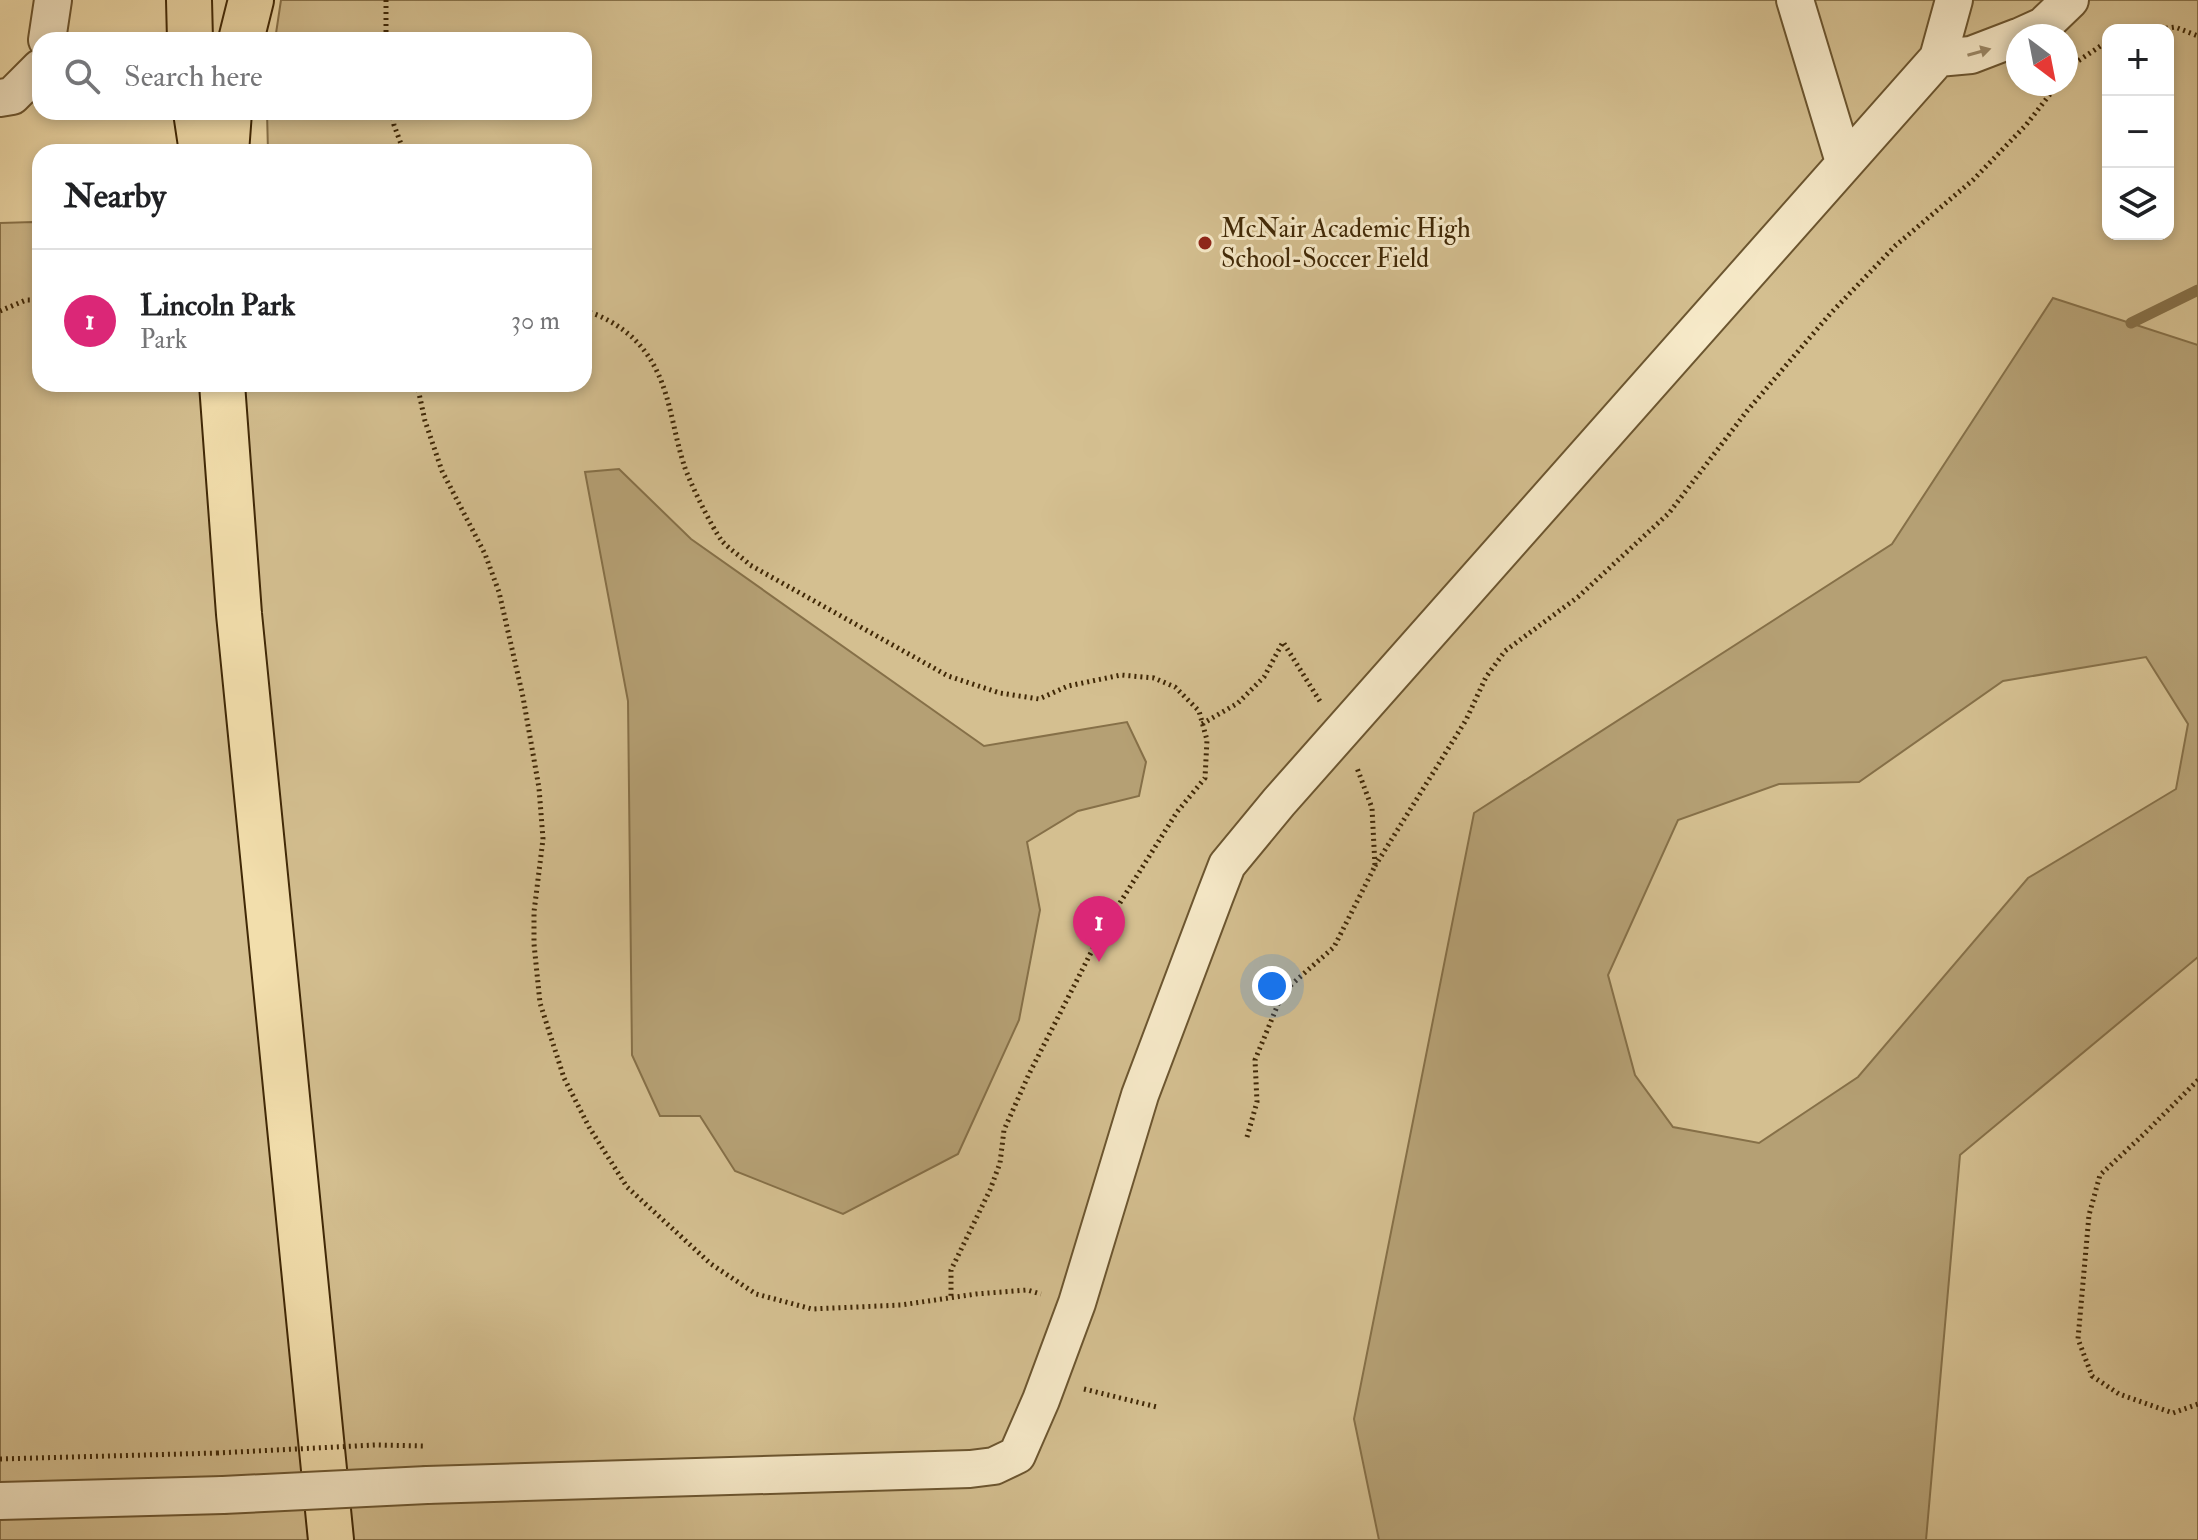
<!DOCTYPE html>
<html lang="en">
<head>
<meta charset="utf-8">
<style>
  :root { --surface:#fff; --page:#f6f6f6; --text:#202124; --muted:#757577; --line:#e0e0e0; --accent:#db2777 }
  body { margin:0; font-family:"IM FELL Double Pica",serif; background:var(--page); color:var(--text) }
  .controls { position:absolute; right:24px; top:24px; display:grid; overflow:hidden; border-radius:16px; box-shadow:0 4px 12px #0003 }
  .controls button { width:72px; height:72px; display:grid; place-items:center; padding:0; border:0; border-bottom:2px solid var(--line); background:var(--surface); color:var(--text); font:40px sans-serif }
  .compass { position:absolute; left:2006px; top:24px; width:72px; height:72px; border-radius:50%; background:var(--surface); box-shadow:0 4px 12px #0003; rotate:148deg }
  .you { position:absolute; left:1272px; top:986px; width:28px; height:28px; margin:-20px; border:6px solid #fff; border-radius:50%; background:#1a73e8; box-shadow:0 0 0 12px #1a73e833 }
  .badge { display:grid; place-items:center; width:52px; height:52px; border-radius:50%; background:var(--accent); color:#fff; font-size:26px; font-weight:700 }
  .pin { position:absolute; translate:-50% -66px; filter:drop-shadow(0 2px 4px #0008) }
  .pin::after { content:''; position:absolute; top:42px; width:28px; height:24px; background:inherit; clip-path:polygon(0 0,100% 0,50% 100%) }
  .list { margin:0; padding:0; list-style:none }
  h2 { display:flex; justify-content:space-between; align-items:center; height:104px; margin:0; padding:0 32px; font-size:34px }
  h2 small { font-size:26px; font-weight:400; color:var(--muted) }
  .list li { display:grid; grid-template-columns:52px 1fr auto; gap:24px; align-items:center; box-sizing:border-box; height:144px; padding:0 32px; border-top:2px solid var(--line) }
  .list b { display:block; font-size:30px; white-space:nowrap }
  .list p { margin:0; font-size:26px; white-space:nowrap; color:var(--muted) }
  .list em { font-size:26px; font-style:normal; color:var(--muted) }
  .icon { flex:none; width:44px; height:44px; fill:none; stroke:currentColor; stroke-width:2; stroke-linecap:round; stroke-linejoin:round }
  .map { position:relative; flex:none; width:2198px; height:1540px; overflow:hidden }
  .search { position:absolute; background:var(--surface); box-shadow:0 4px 12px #0003; left:32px; top:32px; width:560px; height:88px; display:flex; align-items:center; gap:20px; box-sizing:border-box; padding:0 28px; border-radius:24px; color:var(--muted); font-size:30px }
  .panel { position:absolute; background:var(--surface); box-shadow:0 4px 12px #0003; left:32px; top:144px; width:560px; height:248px; border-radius:24px }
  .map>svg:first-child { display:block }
  .green { fill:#d4bf90; stroke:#8a744b; stroke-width:2; fill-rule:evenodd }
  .water { fill:#b5a074; stroke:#867048; stroke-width:2; fill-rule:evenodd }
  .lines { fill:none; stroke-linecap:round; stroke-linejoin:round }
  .stream { stroke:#867048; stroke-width:11 }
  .minor-casing { stroke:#6c5630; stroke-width:40 }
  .highway-casing { stroke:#402806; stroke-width:48 }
  .path { stroke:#402806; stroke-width:5; stroke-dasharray:2 4; stroke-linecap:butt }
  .minor { stroke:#f7eac9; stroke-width:36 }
  .highway { stroke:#f2deac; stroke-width:44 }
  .minor-bridge-casing { stroke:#6c5630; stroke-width:40; stroke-linecap:butt }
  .path-bridge { stroke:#402806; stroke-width:5; stroke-dasharray:2 4; stroke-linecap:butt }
  .minor-bridge { stroke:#f7eac9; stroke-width:36 }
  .oneway { fill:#9c8968 }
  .poi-dot { fill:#8f2418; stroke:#f7eac9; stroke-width:3 }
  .labels { text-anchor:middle; stroke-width:6; stroke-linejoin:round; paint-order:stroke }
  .poi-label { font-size:26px; fill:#402806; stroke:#f7eac9; text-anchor:start }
</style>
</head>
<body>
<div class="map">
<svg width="2198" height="1540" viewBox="0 0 2198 1540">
  <rect width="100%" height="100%" fill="#f2deac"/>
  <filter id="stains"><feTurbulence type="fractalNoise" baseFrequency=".0025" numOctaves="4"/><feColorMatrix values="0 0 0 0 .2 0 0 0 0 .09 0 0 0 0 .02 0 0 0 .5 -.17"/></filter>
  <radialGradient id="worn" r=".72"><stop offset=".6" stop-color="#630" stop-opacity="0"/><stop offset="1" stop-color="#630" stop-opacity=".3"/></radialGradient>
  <!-- green -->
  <path class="green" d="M281,0h1917v1540h-2198v-1317l33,-1 2,68 5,1v93h544v-232h-316l-1,-40h317v-72h-309zM2108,30h60v204h-60zM2018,36h48v48h-48z"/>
  <!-- water -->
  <path class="water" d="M2053,298l145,47v612l-238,198 -34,385h-547l-25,-121 120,-606 418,-269zM2146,657l42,67 -12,65 -148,89 -170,199 -99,66 -86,-16 -38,-52 -27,-100 70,-155 101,-36 80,-2 144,-101z
    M619,469l72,70 293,207 143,-24 19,40 -7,34 -61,15 -51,31 13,68 -21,110 -61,134 -115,60 -108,-43 -35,-55h-40l-28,-61 -4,-354 -43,-229z"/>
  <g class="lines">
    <!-- stream -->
    <path class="stream" d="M2131,323l67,-33"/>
    <defs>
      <path id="minor" d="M1795,0l49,162
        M2021,36l22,-10 27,-26
        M47,40l6,-40
        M1938,58l33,-3 47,-18
        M0,98l12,-2 28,-28
        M427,1485l543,-16 24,-3 23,-11 24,-55 36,-97 63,-208 75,-199 12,-31 52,-63 659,-744 16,-58
        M0,1501l223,-6"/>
      <path id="highway" d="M189,0l1,40
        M241,40l10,-40
        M196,112l6,40
        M226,152l3,-40
        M222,384l17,230 92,926"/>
    </defs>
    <!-- minor casing -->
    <use href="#minor" class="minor-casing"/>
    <!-- highway casing -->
    <use href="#highway" class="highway-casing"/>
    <!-- path -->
    <path class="path" d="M386,0v40
      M2154,30l21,-3 23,9
      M2066,73l6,-8 36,-24
      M392,112l2,13 10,27
      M0,311l26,-11h14
      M584,311c18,4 34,14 48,26 38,36 37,81 52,128 5,16 28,63 38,76 8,9 20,16 28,24l198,111 52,17 39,6 29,-13 53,-11 33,3 21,9 24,24 8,29 -2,38 -28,34 -76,121 -72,141 -25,56 -4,33 -10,27 -39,80v27
      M417,384l8,37 17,50 43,83 14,38 24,105 16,91 4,51 -9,73v32l6,59 24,75 25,49 38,60 84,77 45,30 56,15 89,-4 75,-11 51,-4 14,4
      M1202,724l36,-21 26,-26 19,-35 38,61
      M1375,866l91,-146 20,-43 19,-26 73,-54 91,-84 78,-102 83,-97 65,-68 78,-66 53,-55 32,-41
      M2198,1080l-55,55 -43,40 -11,40 -11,124 14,37 27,18 54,19 25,-9
      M1247,1137l10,-35 -2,-42 28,-68 51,-45 41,-81 -3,-58 -15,-40
      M1084,1389l73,18
      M0,1459l217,-6"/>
    <!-- minor -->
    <use href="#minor" class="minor"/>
    <!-- highway -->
    <use href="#highway" class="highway"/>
    <defs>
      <path id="minor-bridge" d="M223,1495l204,-10"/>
    </defs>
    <!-- minor-bridge casing -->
    <use href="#minor-bridge" class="minor-bridge-casing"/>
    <!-- path-bridge -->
    <path class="path-bridge" d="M217,1453l158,-8 48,1"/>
    <!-- minor-bridge -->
    <use href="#minor-bridge" class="minor-bridge"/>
  </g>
  <!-- one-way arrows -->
  <defs><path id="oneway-solid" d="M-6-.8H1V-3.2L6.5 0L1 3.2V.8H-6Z" transform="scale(2)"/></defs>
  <use class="oneway" href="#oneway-solid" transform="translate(1979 52) rotate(-16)"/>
  <!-- markers -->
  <circle class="poi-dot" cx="1205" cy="243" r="8"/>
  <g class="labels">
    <!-- poi labels -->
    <g class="poi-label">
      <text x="1221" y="237">McNair Academic High<tspan x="1221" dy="30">School-Soccer Field</tspan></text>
    </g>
  </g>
  <rect width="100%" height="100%" filter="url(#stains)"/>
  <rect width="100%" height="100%" fill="url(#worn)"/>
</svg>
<div class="controls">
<button>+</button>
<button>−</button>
<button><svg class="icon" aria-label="layers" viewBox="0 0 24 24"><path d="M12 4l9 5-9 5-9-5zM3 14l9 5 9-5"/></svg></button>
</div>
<svg class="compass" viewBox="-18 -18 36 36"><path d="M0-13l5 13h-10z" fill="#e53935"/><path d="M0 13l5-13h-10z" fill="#757577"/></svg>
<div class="you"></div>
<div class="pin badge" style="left:1099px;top:962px">1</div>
<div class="search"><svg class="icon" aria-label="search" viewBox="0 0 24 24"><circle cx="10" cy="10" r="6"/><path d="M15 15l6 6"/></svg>Search here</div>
<section class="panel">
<h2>Nearby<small></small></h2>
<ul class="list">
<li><span class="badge">1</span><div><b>Lincoln Park</b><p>Park</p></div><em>30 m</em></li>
</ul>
</section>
</div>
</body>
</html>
